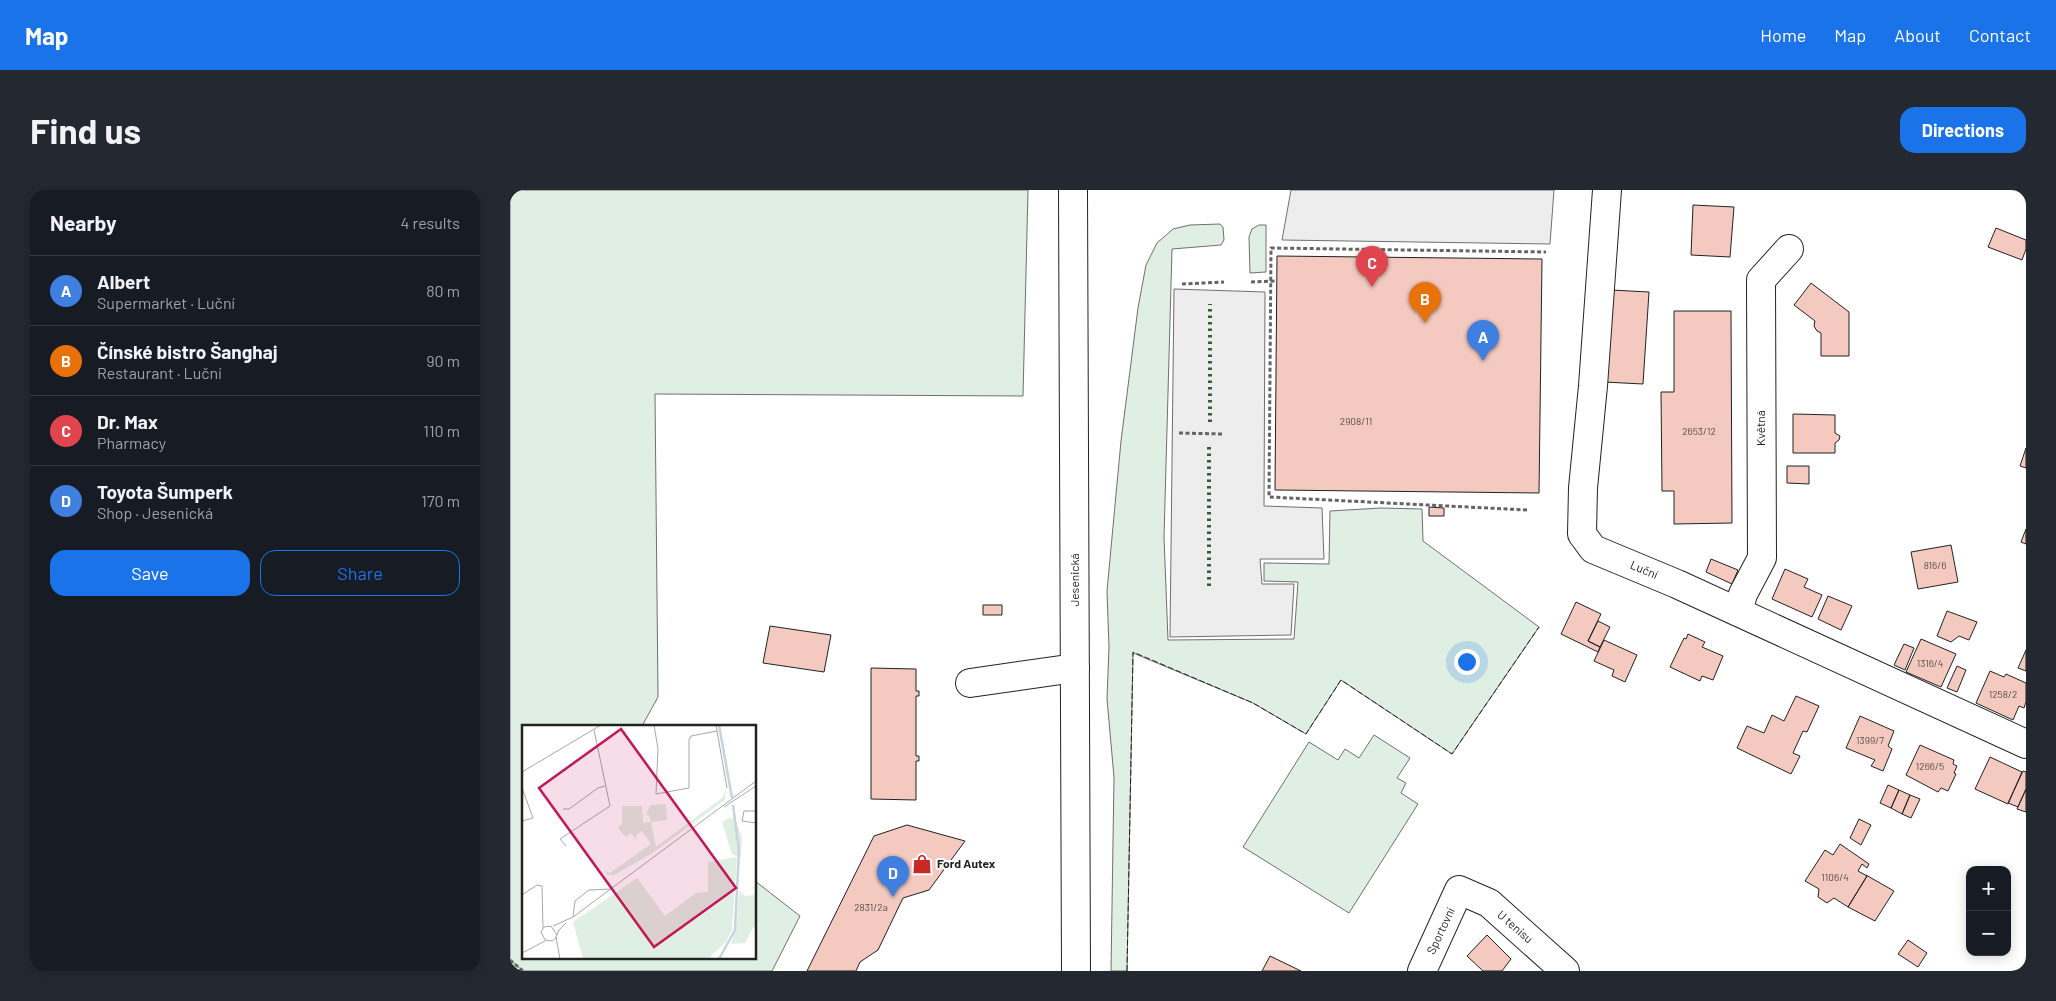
<!DOCTYPE html>
<html lang="en">
<head>
<meta charset="utf-8">
<style>
  :root { --surface:#171b24; --page:#242831; --text:#f1f3f6; --muted:#9ea1a6; --line:#363941; --accent:#1a73e8 }
  body { margin:0; font-family:Barlow,sans-serif; background:var(--page); color:var(--text) }
  .controls { position:absolute; right:15px; bottom:15px; display:grid; overflow:hidden; border-radius:10px; box-shadow:0 2px 12px #0003 }
  .controls button { width:45px; height:45px; display:grid; place-items:center; padding:0; border:0; border-bottom:1px solid var(--line); background:var(--surface); color:var(--text); font:25px sans-serif }
  .you { position:absolute; left:956px; top:471px; width:18px; height:18px; margin:-12px; border:4px solid #fff; border-radius:50%; background:#1a73e8; box-shadow:0 0 0 8px #1a73e833 }
  .badge { display:grid; place-items:center; width:32px; height:32px; border-radius:50%; background:var(--accent); color:#fff; font-size:16px; font-weight:700 }
  .pin { position:absolute; translate:-50% -41px; filter:drop-shadow(0 1px 2px #0008) }
  .pin::after { content:''; position:absolute; top:26px; width:18px; height:15px; background:inherit; clip-path:polygon(0 0,100% 0,50% 100%) }
  .list { margin:0; padding:0; list-style:none }
  h2 { display:flex; justify-content:space-between; align-items:center; height:65px; margin:0; padding:0 20px; font-size:21px }
  h2 small { font-size:16px; font-weight:400; color:var(--muted) }
  .list li { display:grid; grid-template-columns:32px 1fr auto; gap:15px; align-items:center; box-sizing:border-box; height:70px; padding:0 20px; border-top:1px solid var(--line) }
  .list b { display:block; font-size:19px; white-space:nowrap }
  .list p { margin:0; font-size:16px; white-space:nowrap; color:var(--muted) }
  .list em { font-size:16px; font-style:normal; color:var(--muted) }
  .actions { display:flex; gap:10px; padding:15px 20px }
  .actions a { flex:1; padding:11px 0; border:1px solid var(--accent); border-radius:15px; text-align:center; font-size:18px; color:var(--accent) }
  .actions .main { background:var(--accent); color:#fff }
  .map { position:relative; flex:none; width:1516px; height:781px; overflow:hidden; border-radius:15px }
  header { display:flex; align-items:center; gap:30px; box-sizing:border-box; height:70px; padding:0 25px; background:var(--accent); color:#fff }
  header strong { font-size:24px }
  nav { display:flex; gap:28px; margin-inline-start:auto; font-size:18px }
  .intro { display:flex; align-items:center; justify-content:space-between; box-sizing:border-box; height:120px; padding:0 30px }
  h1 { margin:0; font-size:35px }
  .button { padding:12px 22px; border-radius:15px; background:var(--accent); color:#fff; font-size:18px; font-weight:700 }
  main { display:flex; gap:30px; padding:0 30px }
  aside { flex:1; background:var(--surface); border-radius:15px; box-shadow:0 2px 12px #0003 }
  .map>svg:first-child { display:block }
  .green { fill:#e0efe3; stroke:#6f6f6f }
  .parking { fill:#ededed; stroke:#6f6f6f }
  .building { fill:#f3c9c0; stroke:#222 }
  .lines { fill:none; stroke-linecap:round; stroke-linejoin:round }
  .minor-casing { stroke:#222; stroke-width:30 }
  .major-casing { stroke:#222; stroke-width:30 }
  .path { stroke:#646464; stroke-width:3; stroke-dasharray:4 2.5; stroke-linecap:butt }
  .minor { stroke:#fff; stroke-width:28 }
  .major { stroke:#fff; stroke-width:28 }
  .hedge { stroke:#2f5e38; stroke-width:4; stroke-dasharray:2.5 4; stroke-linecap:butt }
  .fence { stroke:#222; stroke-width:1; stroke-dasharray:6 2.5; stroke-linecap:butt }
  .labels { text-anchor:middle; stroke-width:4; stroke-linejoin:round; paint-order:stroke }
  .number-label { font-size:10px; fill:#564c4a }
  .street-label { font-size:12px; fill:#222; stroke:#fff }
  .poi-label { font-size:12px; font-weight:bold; fill:#222; stroke:#fff; text-anchor:start }
  .inset-river { fill:none; stroke:#c7d3dd; stroke-width:2.5 }
  .inset-road { fill:none; stroke:#a7a7a7; stroke-width:1 }
  .view { fill:#c2185b; fill-opacity:0.15; stroke:#c2185b; stroke-width:2.5 }
  .inset-edge { fill:none; stroke:#222; stroke-width:2.5 }
</style>
</head>
<body>
<header>
<strong>Map</strong>
<nav><a>Home</a><a>Map</a><a>About</a><a>Contact</a></nav>
</header>
<div class="intro"><h1>Find us</h1><a class="button">Directions</a></div>
<main>
<aside>
<h2>Nearby<small>4 results</small></h2>
<ul class="list">
<li><span class="badge" style="background:#3f7fe0">A</span><div><b>Albert</b><p>Supermarket · Luční</p></div><em>80 m</em></li>
<li><span class="badge" style="background:#e8710a">B</span><div><b>Čínské bistro Šanghaj</b><p>Restaurant · Luční</p></div><em>90 m</em></li>
<li><span class="badge" style="background:#e0444e">C</span><div><b>Dr. Max</b><p>Pharmacy</p></div><em>110 m</em></li>
<li><span class="badge" style="background:#3f7fe0">D</span><div><b>Toyota Šumperk</b><p>Shop · Jesenická</p></div><em>170 m</em></li>
</ul>
<div class="actions"><a class="main">Save</a><a>Share</a></div>
</aside>
<div class="map">
<svg width="1516" height="781" viewBox="0 0 1516 781">
  <rect width="100%" height="100%" fill="#fff"/>
  <!-- green -->
  <path class="green" d="M0,0h518l-5,206 -368,-2 3,303 -16,29h-118v231h231v-76l45,35 -28,55h-249l-13,-11z
    M710,34l3,3 1,13 -3,5 -49,4 -8,288 4,103 126,-1 4,-57 -34,-1v-18l65,1 1,-53 51,-3 41,1 1,32 116,86 -87,127 -111,-74 -35,54 -53,-31 -120,-50 -6,318h-16l3,-194 -7,-78 2,-52 -2,-56 14,-150 17,-133 8,-43 11,-22 16,-14 17,-4z
    M749,35h7v47l-16,1 -1,-36 3,-8z
    M864,545l36,23 -13,20 9,5 -5,10 17,11 -69,109 -106,-66 66,-105 29,18 7,-11 14,9z"/>
  <!-- parking -->
  <path class="parking" d="M781,0h263l-4,54 -268,-4z
    M664,99l91,3 -1,214 58,2 2,51h-64l2,25h32l-3,51 -121,2z"/>
  <!-- building -->
  <path class="building" d="M1183,15l41,2 -4,50 -39,-2z
    M1486,38l30,12v9l-4,11 -34,-13z
    M767,66l265,3 -3,234 -264,-3z
    M1301,93l38,29v44h-28v-23l-4,-2 -3,-5 1,-5 -21,-16z
    M1101,100l38,2 -6,92 -39,-2z
    M1164,121h57l1,212 -58,1v-33h-12l-1,-99h13z
    M1283,224l42,1v18l5,3 -1,4 -4,3v10h-42z
    M1516,258v20l-6,-2z
    M1277,276h22v18l-22,-1z
    M919,317l15,1v8h-15z
    M1516,339v15l-5,-2z
    M1441,355l7,37 -40,7 -7,-37z
    M1201,369l27,11 -6,14 -26,-12z
    M1275,379l23,10 -4,8 18,8 -10,22 -40,-18z
    M1318,406l24,10 -11,24 -23,-11z
    M1066,412l25,12 -13,27 12,6 -2,5 -37,-18z
    M473,415h19v10h-19z
    M1437,421l30,11 -8,18 -10,-4 -8,6 -14,-6z
    M1088,431l12,6 -10,20 -12,-6z
    M260,436l61,9 -7,37 -61,-9z
    M1178,444l17,8 -3,5 21,9 -10,24 -11,-4 -2,5 -30,-14 14,-29 2,1z
    M1411,449l35,15 -15,33 -35,-15z
    M1094,450l33,15 -12,27 -13,-6 2,-6 -20,-9z
    M1394,454l10,4 -9,22 -11,-5z
    M1516,460v21l-8,-3z
    M1447,476l9,4 -9,22 -10,-4z
    M361,478l45,1v22h3v5h-3v60h3v5h-3v39l-45,-1z
    M1480,481l14,6 2,-3 20,9v19l-2,6 -5,-2 -6,14 -37,-17z
    M1286,506l23,10 -12,26 -4,-1 -10,22 7,3 -9,18 -54,-26 10,-22 17,7 8,-18 12,6z
    M1350,526l34,15 -6,15 4,3 -9,22 -12,-5 4,-6 -29,-12z
    M1410,555l34,15 -1,4 4,2 -3,7 2,1 -8,17 -7,-3 -3,4 -32,-17z
    M1480,567l32,15 -14,32 -33,-15z
    M1513,581l3,1v17l-8,18 -10,-4z
    M1378,595l11,5 -8,18 -11,-5z
    M1516,599v23l-9,-3z
    M1389,600l11,5 -8,19 -11,-6z
    M1400,605l10,4 -9,19 -9,-4z
    M1349,629l12,6 -10,20 -11,-7z
    M397,635l58,16 -36,49 -26,8 -25,52 -18,12 -4,9h-49l67,-135z
    M1330,654l29,20 -2,4 -5,-4 -4,7 9,5 -19,31 -14,-9 -7,5 -9,-6 1,-8 -14,-8 20,-31 8,5z
    M1356,685l28,16 -19,30 -27,-14 19,-31z
    M977,745l24,24 -9,12h-19l-16,-15z
    M1398,750l19,13 -9,14 -20,-13z
    M760,766l31,15h-39z"/>
  <g class="lines">
    <defs>
      <path id="minor" d="M1097,0l-14,196 -10,102 -1,46 11,15 84,35 349,160
        M1228,422l5,-18 19,-36 -1,-278 28,-31
        M460,493l105,-15
        M912,781l37,-81 30,13 76,68"/>
      <path id="major" d="M563,0l3,781"/>
    </defs>
    <!-- minor casing -->
    <use href="#minor" class="minor-casing"/>
    <!-- major casing -->
    <use href="#major" class="major-casing"/>
    <!-- path -->
    <path class="path" d="M741,92l26,-1
      M672,94l42,-2
      M669,243l43,1
      M1017,320l-258,-13 2,-249 275,4
      M0,770l13,11"/>
    <!-- minor -->
    <use href="#minor" class="minor"/>
    <!-- major -->
    <use href="#major" class="major"/>
    <!-- hedge -->
    <path class="hedge" d="M700,232v-118
      M699,396v-140"/>
    <!-- fence -->
    <path class="fence" d="M617,781l6,-319 120,51 53,31 35,-54 111,74 87,-127"/>
  </g>
  <!-- icons -->
  <defs>
    <symbol id="shop-bare" viewBox="-9 -9 18 18"><path d="M-5-2.5h2.3a2.7 3.5 0 0 1 5.4 0H5L5.5 6h-11ZM-1.5-2.5h3a1.5 2.3 0 0 0-3 0Z" fill="#c62828" stroke="#fff" stroke-width="2.5" paint-order="stroke"/></symbol>
  </defs>
  <g fill-rule="evenodd">
    <use href="#shop-bare" x="398" y="660" width="28" height="28"/>
  </g>
  <g class="labels">
    <!-- number labels -->
    <g class="number-label">
      <text x="846" y="235">2908/11</text>
      <text x="1189" y="245">2653/12</text>
      <text x="1425" y="379">816/6</text>
      <text x="1420" y="477">1316/4</text>
      <text x="1493" y="508">1258/2</text>
      <text x="1360" y="554">1399/7</text>
      <text x="1420" y="580">1266/5</text>
      <text x="1325" y="691">1106/4</text>
      <text x="361" y="721">2831/2a</text>
    </g>
    <!-- street labels -->
    <g class="street-label">
      <text transform="translate(1251 238) rotate(-90)" y="4">Květná</text>
      <text transform="translate(1134 380) rotate(23)" y="4">Luční</text>
      <text transform="translate(565 390) rotate(-90)" y="4">Jesenická</text>
      <text transform="translate(1005 737) rotate(41)" y="4">U tenisu</text>
      <text transform="translate(931 741) rotate(-65)" y="4">Sportovní</text>
    </g>
    <!-- poi labels -->
    <g class="poi-label">
      <text x="427" y="678">Ford Autex</text>
    </g>
  </g>
  <!-- overview -->
  <g transform="translate(12 535)">
    <rect width="234" height="234" fill="#fff"/>
    <path d="M204,63l-1,12 -74,54 -37,21h-6l-4,-5 6,3 41,-29 -9,-13 -6,4v5l-5,-7 -5,4 -5,-5 -3,-5 4,-2v-19h20l1,17 8,-1 5,25 67,-50zM144,79l1,16 -16,2 -2,-7h-3l4,-10zM207,93l6,1 7,18 -1,20 -9,-2 -10,-33zM215,132l-5,73 -6,12 -18,17h-125l-10,-37 64,-44 28,38 31,-23 12,-1v-30zM217,165l6,6 11,-1v28l-11,20 -14,1 6,-21z" fill="#e0efe3"/>
    <path class="inset-river" d="M197,0l13,73M197,234l16,-29 4,-80 -6,-45"/>
    <path class="inset-road" d="M132,0l4,24 -2,45 33,-6v-48l2,-4 26,-5M194,0l11,63M0,47l79,-47M0,63l11,30 -11,3M202,82l32,-21M41,84h6l29,-21 7,-2M234,86h-12l-2,10 14,2M44,121l-6,-7 50,-33 -16,-76M0,170l15,-10 5,1 1,42M51,192l2,-16 14,-11 22,-1M31,201l20,-9 183,-136M35,210l-6,-9 -7,1 -3,5 4,8 7,1 4,-3v-2l1,-1 1,-3 1,-2 7,-7M34,212l4,22M0,228l23,-12"/>
    <path class="view" d="M99,4l115,159 -82,59 -115,-159z"/>
    <rect width="234" height="234" class="inset-edge"/>
  </g>
</svg>
<div class="controls">
<button>+</button>
<button>−</button>
</div>
<div class="you"></div>
<div class="pin badge" style="left:973px;top:171px;background:#3f7fe0">A</div>
<div class="pin badge" style="left:915px;top:133px;background:#e8710a">B</div>
<div class="pin badge" style="left:862px;top:97px;background:#e0444e">C</div>
<div class="pin badge" style="left:383px;top:707px;background:#3f7fe0">D</div>
</div>
</main>
</body>
</html>
